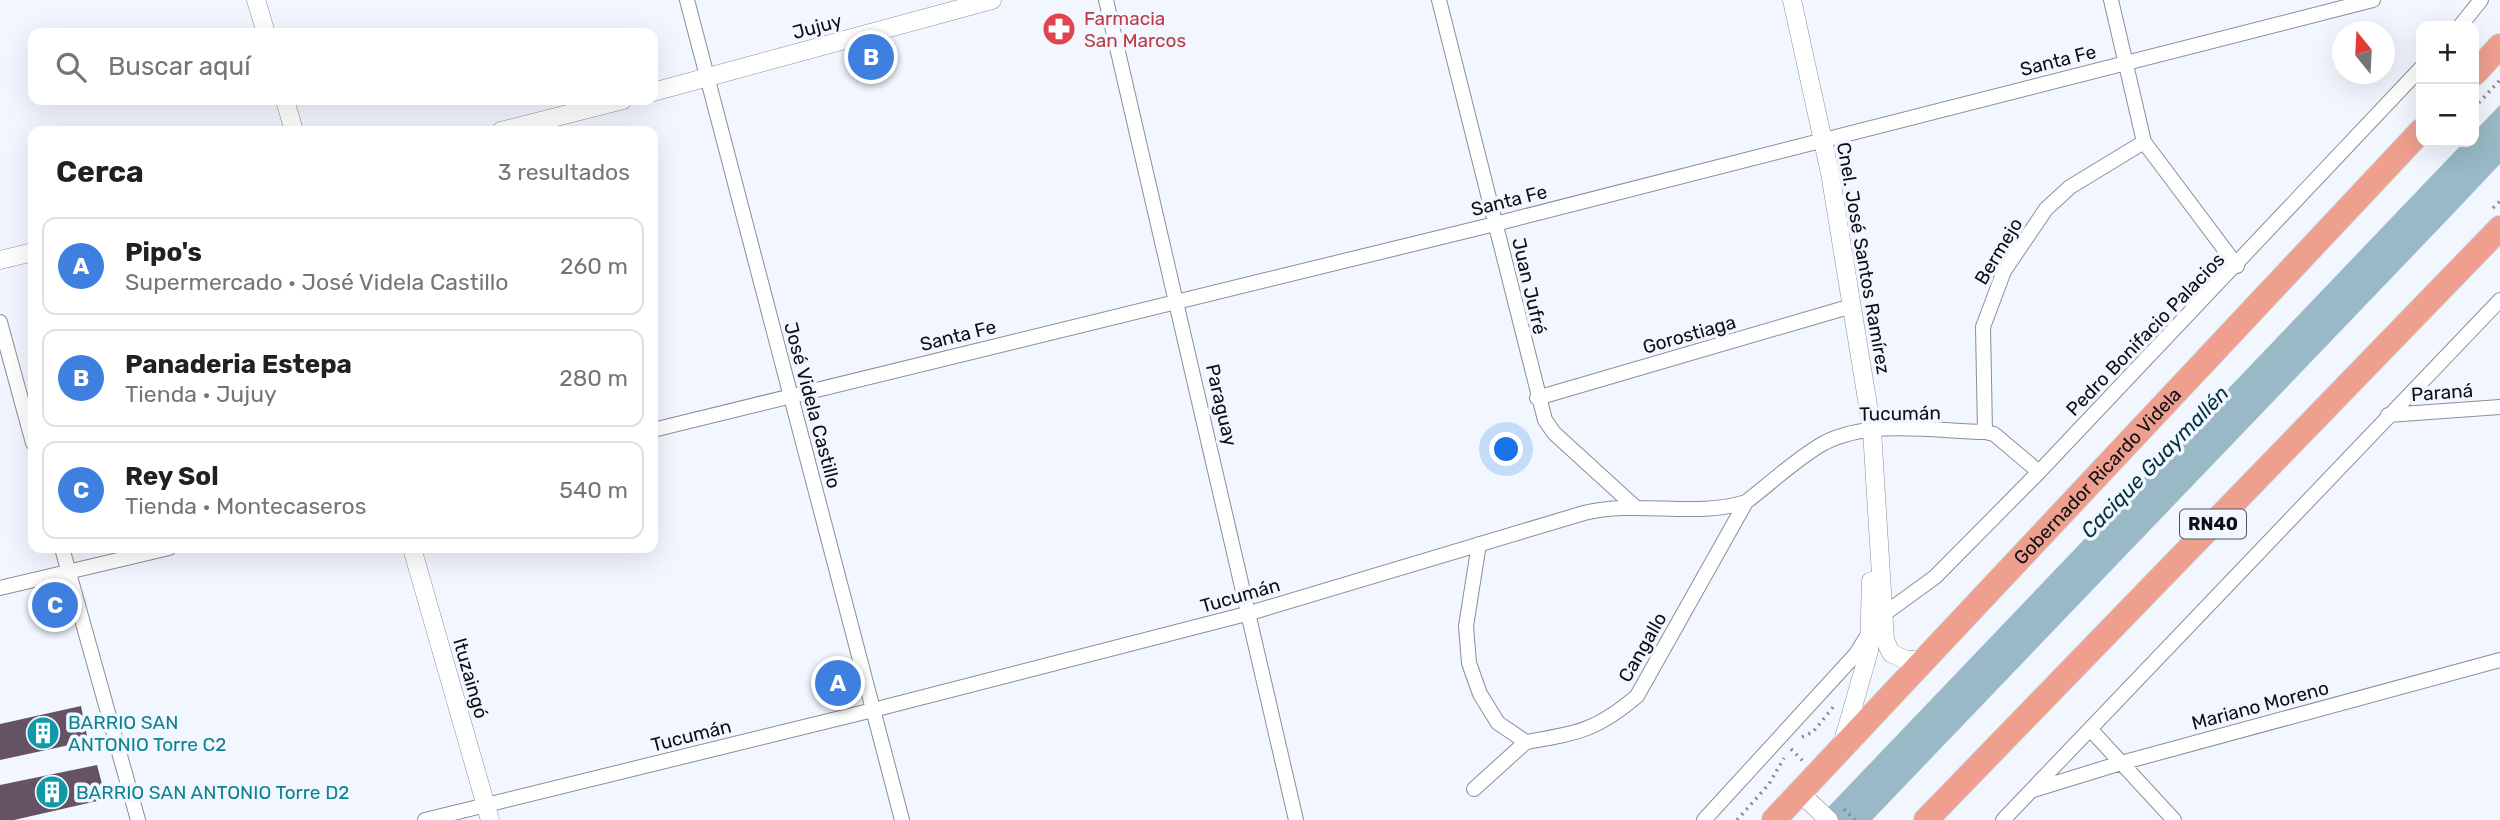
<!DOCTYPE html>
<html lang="es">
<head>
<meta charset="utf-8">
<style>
  :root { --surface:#fff; --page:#f6f6f6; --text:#202124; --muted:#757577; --line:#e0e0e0; --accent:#1a73e8 }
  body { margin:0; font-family:Rubik,sans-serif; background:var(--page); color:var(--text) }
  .controls { position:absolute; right:21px; top:21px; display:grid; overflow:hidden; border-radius:14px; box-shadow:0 7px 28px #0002 }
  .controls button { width:63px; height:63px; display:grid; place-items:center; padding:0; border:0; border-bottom:2px solid var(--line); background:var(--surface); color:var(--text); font:35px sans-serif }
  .compass { position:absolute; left:2332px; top:21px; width:63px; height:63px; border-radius:50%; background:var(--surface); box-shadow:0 7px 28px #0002; rotate:342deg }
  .you { position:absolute; left:1507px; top:450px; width:24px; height:24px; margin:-18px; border:5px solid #fff; border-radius:50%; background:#1a73e8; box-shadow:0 0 0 10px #1a73e833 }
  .badge { display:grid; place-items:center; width:46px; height:46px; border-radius:50%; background:var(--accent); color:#fff; font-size:23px; font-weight:700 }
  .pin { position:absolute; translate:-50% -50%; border:4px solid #fff; box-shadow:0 2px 7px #0006 }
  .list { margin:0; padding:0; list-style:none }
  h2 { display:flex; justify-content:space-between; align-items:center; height:91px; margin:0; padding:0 28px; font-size:30px }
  h2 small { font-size:23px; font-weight:400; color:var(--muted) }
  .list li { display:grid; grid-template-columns:46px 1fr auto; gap:21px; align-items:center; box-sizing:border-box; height:98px; margin:0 14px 14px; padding:0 14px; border:2px solid var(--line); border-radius:14px }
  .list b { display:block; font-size:26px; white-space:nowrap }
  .list p { margin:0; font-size:23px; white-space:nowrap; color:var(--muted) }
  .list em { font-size:23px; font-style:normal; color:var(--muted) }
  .icon { flex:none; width:38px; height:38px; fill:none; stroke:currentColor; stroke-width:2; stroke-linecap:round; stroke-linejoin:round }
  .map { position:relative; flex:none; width:2500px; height:820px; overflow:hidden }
  .search { position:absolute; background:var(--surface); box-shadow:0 7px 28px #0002; left:28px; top:28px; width:630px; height:77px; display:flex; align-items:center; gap:18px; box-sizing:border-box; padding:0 24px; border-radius:14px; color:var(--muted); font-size:26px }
  .panel { position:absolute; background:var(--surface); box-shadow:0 7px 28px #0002; left:28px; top:126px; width:630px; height:427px; border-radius:14px }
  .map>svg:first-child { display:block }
  .water { fill:#98b9c5 }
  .building { fill:#665265 }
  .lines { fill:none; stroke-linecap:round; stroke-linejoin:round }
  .minor-casing { stroke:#898f99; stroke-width:16 }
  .tertiary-casing { stroke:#898f99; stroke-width:19 }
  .trunk-casing { stroke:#d3d4d4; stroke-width:26 }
  .path { stroke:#878a91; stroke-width:3.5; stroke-dasharray:2 5; stroke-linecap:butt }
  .minor { stroke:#fff; stroke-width:14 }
  .tertiary { stroke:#fff; stroke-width:18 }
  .trunk { stroke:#ef9f8e; stroke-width:24 }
  .labels { text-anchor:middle; stroke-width:7; stroke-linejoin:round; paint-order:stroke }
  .shield { fill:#f1f6ff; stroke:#515459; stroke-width:2 }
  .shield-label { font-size:18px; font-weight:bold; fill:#0d0f12 }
  .health-label { font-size:19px; fill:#be3a42; stroke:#f1f6ff; text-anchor:start }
  .street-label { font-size:19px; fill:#0d0f12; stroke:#f1f6ff }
  .culture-label { font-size:19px; fill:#0d838f; stroke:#f1f6ff; text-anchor:start }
  .water-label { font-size:21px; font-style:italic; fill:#003340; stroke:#f1f6ff }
</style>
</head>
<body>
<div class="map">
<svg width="2500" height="820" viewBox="0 0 2500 820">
  <rect width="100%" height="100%" fill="#f1f6ff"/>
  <!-- water -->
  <path class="water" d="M2500,105v59l-52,55 -576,601h-56l648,-678h10v-10z"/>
  <!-- building -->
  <path class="building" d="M81,706l7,35 -88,19v-36z
    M97,765l9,34 -92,21h-14v-35z"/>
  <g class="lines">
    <defs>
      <path id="minor" d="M687,0l215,820
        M1106,0l190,820
        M1439,0l106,420 9,13 80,73
        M2111,0l33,142 93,124
        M2460,26l21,-26
        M0,322l33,121
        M1537,398l315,-92
        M2388,415l112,-8
        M653,430l842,-206 878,-224
        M1985,432l-2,-105 21,-56 42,-62 24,-22 74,-45
        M1479,544l-13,82 3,37 11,31 18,29 28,19c51,-9 70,-11 111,-46l109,-194
        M62,548l76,272
        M0,588l169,-40
        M1884,614l51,-37 104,-105 382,-404
        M2091,730l83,90
        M1474,789l52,-47
        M2033,790l88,-27 379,-103
        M425,820l448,-110 377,-97 334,-100c54,-13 112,5 162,-11 25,-19 51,-44 78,-59 47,-24 110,-12 161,-11l9,2 45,38
        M1704,820l152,-166 13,-21
        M2003,820l497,-520"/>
      <path id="tertiary" d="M256,0l10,33
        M1792,0l38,173 42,257 13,210 6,13 15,7 20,-1
        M653,92l339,-92
        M285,100l9,31
        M501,131l122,-31
        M0,260l33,-8
        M412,548l78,272
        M1842,745l27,-94 2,-70
        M1800,793l29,27"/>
      <g id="trunk">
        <path d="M2474,74l26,-28"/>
        <path id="s1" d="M1774,820l647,-689"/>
        <path d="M1926,820l574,-592"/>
      </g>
    </defs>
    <!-- minor casing -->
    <use href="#minor" class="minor-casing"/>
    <!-- tertiary casing -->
    <use href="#tertiary" class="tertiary-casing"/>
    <!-- trunk casing -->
    <use href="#trunk" class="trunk-casing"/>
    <!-- path -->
    <path class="path" d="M2474,108l26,-28
      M2493,208l7,-7
      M1802,737l11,-5 21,-26
      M1791,749l12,12
      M1844,809l11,11
      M1737,820l32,-36 15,-26"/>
    <!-- minor -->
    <use href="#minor" class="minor"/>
    <!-- tertiary -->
    <use href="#tertiary" class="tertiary"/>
    <!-- trunk -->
    <use href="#trunk" class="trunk"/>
  </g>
  <!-- icons -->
  <defs>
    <symbol id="pharmacy-disc" viewBox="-11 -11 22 22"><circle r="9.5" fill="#e0444e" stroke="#f1f6ff"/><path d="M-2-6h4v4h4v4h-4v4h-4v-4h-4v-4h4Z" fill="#fff"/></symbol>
    <symbol id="building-disc" viewBox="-11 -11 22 22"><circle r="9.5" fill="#0f9aa8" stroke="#f1f6ff"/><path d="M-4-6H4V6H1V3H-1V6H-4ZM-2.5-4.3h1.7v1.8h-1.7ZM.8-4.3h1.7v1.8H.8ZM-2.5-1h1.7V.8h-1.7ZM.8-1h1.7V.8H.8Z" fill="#fff"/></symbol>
  </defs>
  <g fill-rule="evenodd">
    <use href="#pharmacy-disc" x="1040" y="10" width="38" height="38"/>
    <use href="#building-disc" x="24" y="714" width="38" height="38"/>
    <use href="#building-disc" x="33" y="773" width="38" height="38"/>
  </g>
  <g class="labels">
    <!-- shield labels -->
    <rect class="shield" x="2180" y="509.5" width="66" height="29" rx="5"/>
    <g class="shield-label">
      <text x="2213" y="530">RN40</text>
    </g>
    <!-- health labels -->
    <g class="health-label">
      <text x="1084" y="25">Farmacia<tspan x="1084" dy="22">San Marcos</tspan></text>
    </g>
    <!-- street labels -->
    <g class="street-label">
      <text transform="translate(817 26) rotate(-15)" y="7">Jujuy</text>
      <text transform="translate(2058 60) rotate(-14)" y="7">Santa Fe</text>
      <text transform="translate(1509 200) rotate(-14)" y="7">Santa Fe</text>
      <text transform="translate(1998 251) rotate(-59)" y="7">Bermejo</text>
      <text transform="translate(1864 258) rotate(80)" y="7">Cnel. José Santos Ramírez</text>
      <text transform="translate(1530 286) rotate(77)" y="7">Juan Jufré</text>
      <text transform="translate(1689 334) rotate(-16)" y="7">Gorostiaga</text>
      <text transform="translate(2145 334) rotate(-46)" y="7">Pedro Bonifacio Palacios</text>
      <text transform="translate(958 335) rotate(-14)" y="7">Santa Fe</text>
      <text transform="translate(2442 392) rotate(-4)" y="7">Paraná</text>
      <text transform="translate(813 405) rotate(75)" y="7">José Videla Castillo</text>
      <text transform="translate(1222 405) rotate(77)" y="7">Paraguay</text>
      <text transform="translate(1900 413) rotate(-1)" y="7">Tucumán</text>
      <text dy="7" stroke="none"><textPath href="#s1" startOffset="472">Gobernador Ricardo Videla</textPath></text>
      <text transform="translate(1240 595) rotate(-16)" y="7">Tucumán</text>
      <text transform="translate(1642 647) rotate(-60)" y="7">Cangallo</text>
      <text transform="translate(471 678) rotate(74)" y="7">Ituzaingó</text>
      <text transform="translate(2260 705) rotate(-15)" y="7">Mariano Moreno</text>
      <text transform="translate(691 735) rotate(-14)" y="7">Tucumán</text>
    </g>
    <!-- culture labels -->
    <g class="culture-label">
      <text x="68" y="729">BARRIO SAN<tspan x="68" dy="22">ANTONIO Torre C2</tspan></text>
      <text x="76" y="799">BARRIO SAN ANTONIO Torre D2</text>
    </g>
    <!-- water labels -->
    <g class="water-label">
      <text transform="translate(2155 462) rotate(-46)" y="7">Cacique Guaymallén</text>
    </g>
  </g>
</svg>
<div class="controls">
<button>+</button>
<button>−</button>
</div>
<svg class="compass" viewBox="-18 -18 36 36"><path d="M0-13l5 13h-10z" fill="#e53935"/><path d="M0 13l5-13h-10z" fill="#757577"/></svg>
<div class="you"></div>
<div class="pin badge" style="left:838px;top:683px;background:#3f7fe0">A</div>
<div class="pin badge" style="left:871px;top:57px;background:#3f7fe0">B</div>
<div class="pin badge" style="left:55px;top:605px;background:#3f7fe0">C</div>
<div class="search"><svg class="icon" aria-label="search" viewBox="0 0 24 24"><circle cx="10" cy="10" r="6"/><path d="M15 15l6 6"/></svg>Buscar aquí</div>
<section class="panel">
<h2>Cerca<small>3 resultados</small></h2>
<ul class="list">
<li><span class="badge" style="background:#3f7fe0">A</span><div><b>Pipo's</b><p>Supermercado · José Videla Castillo</p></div><em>260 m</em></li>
<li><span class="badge" style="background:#3f7fe0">B</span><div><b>Panaderia Estepa</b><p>Tienda · Jujuy</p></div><em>280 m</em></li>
<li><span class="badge" style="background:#3f7fe0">C</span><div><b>Rey Sol</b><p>Tienda · Montecaseros</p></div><em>540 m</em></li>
</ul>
</section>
</div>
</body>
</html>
